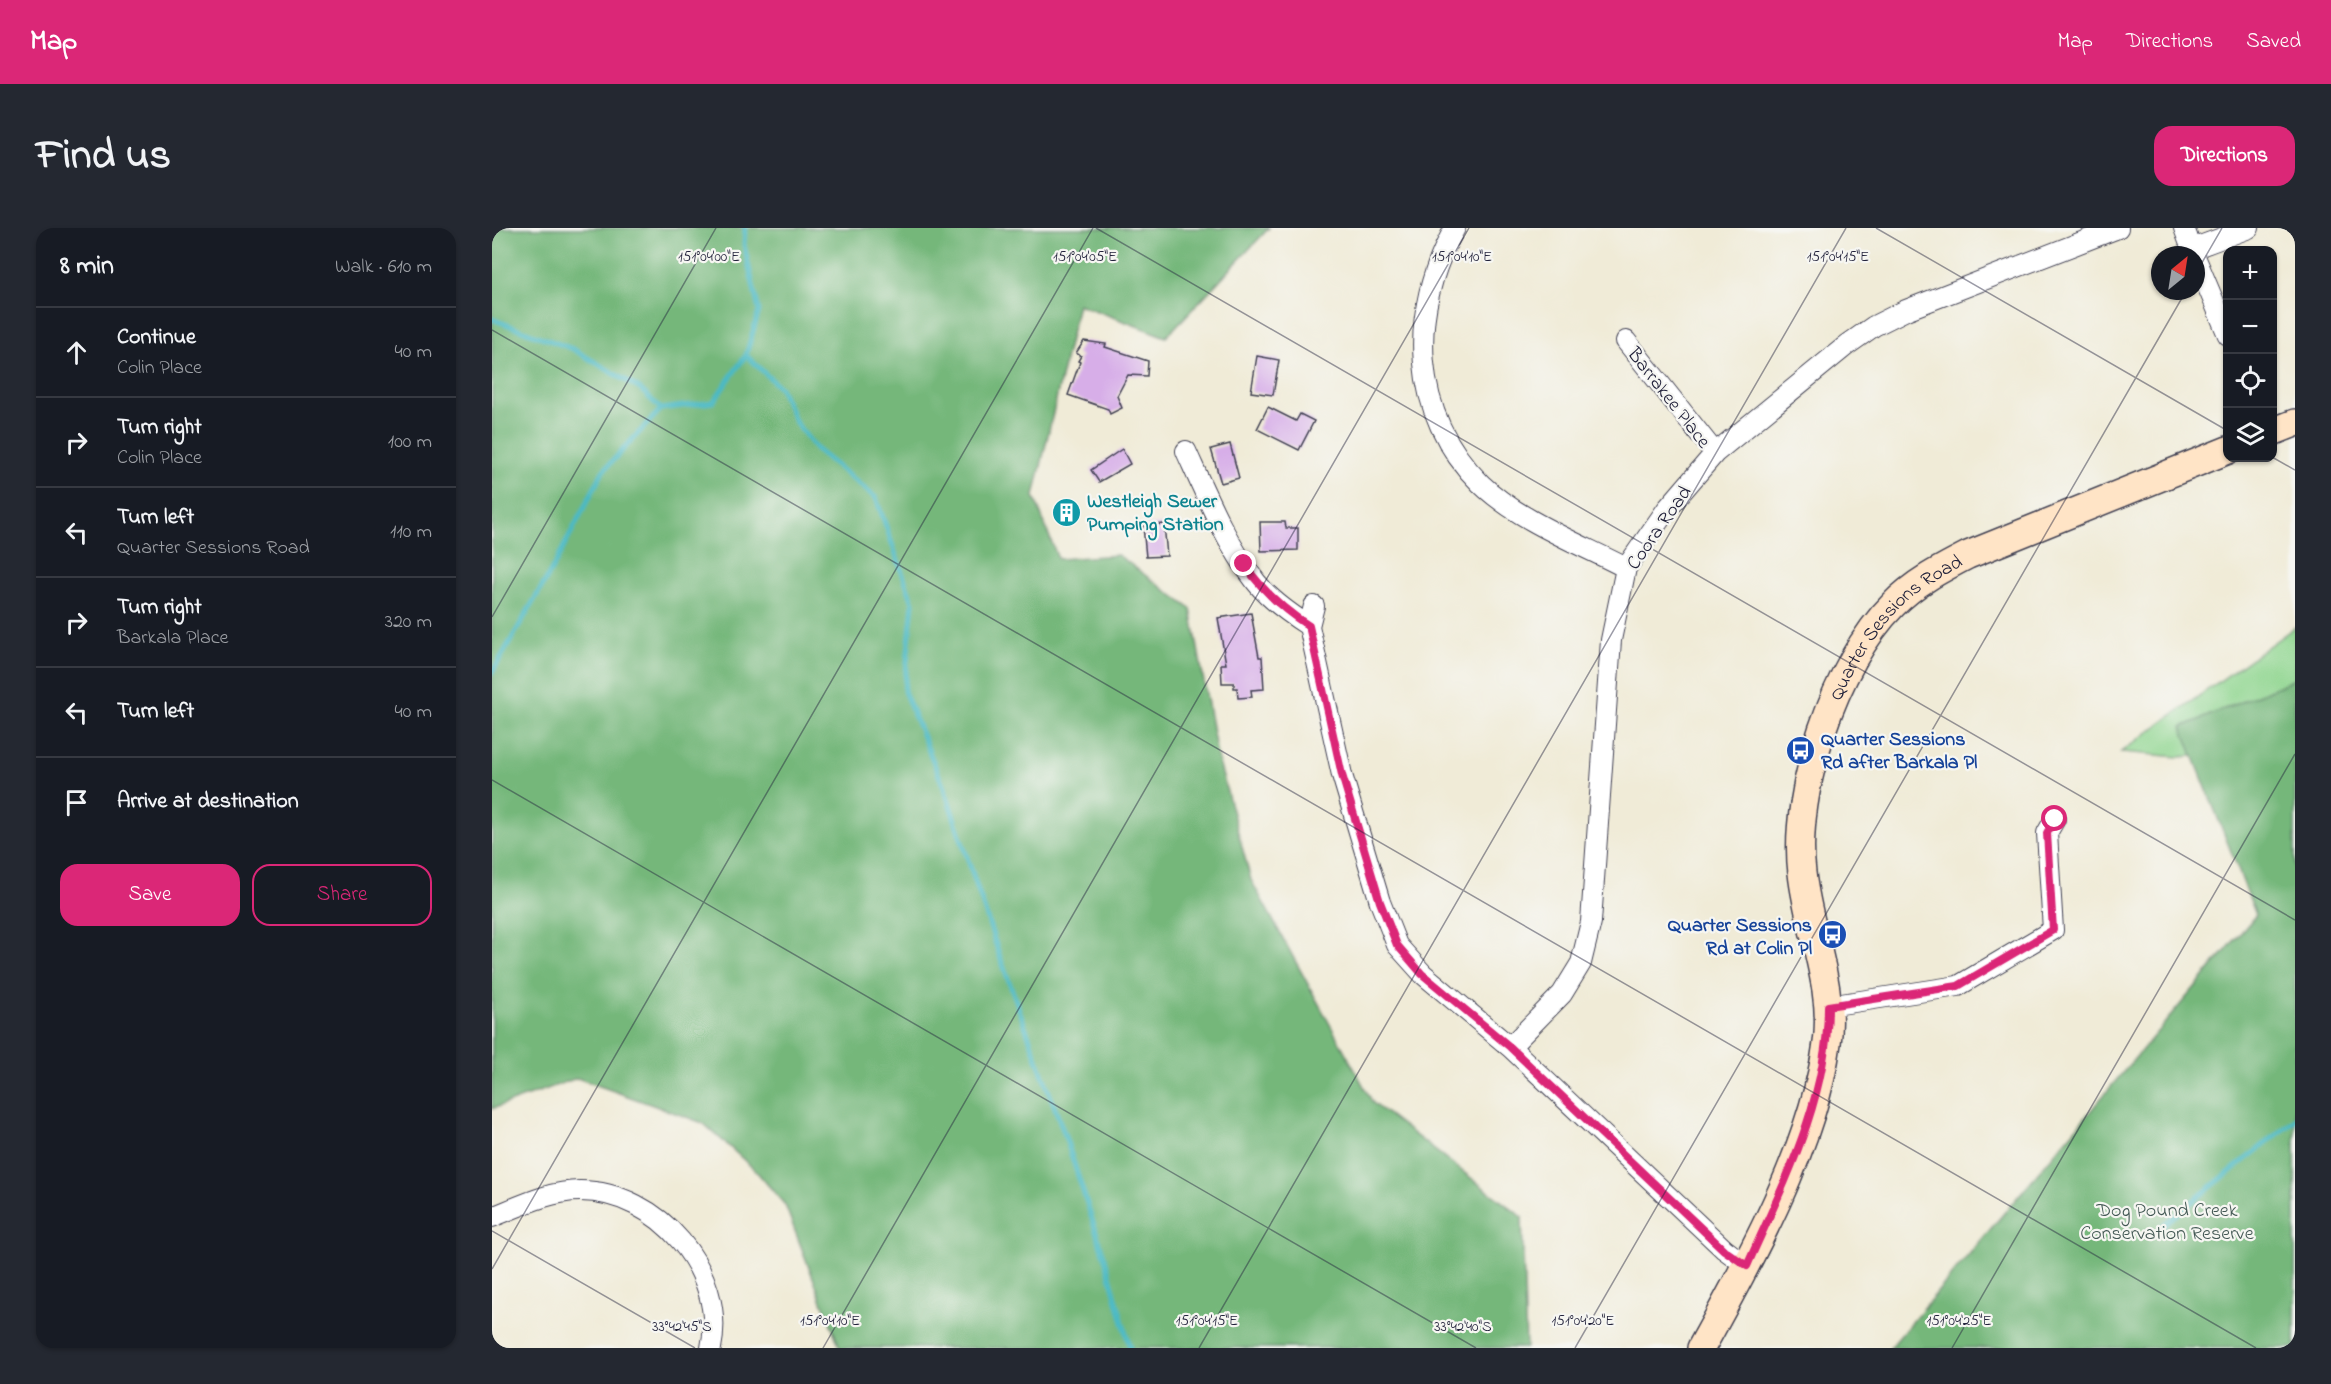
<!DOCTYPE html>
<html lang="en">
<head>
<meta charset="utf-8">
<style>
  :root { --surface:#171b24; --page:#242831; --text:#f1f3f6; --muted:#9ea1a6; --line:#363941; --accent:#db2777 }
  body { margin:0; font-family:"Indie Flower",sans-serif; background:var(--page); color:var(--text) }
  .controls { position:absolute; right:18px; top:18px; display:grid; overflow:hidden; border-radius:12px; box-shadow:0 2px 4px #0004 }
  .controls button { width:54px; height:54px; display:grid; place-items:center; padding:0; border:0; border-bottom:2px solid var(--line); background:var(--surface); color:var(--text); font:30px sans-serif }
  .compass { position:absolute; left:1659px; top:18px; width:54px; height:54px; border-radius:50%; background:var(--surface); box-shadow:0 2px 4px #0004; rotate:30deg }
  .stop { position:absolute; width:18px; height:18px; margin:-14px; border:4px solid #db2777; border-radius:50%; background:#fff }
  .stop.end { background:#db2777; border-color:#fff; box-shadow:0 2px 6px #0008 }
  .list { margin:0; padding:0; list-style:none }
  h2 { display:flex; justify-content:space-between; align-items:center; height:78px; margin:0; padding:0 24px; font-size:26px }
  h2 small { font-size:20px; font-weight:400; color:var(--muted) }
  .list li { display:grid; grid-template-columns:39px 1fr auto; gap:18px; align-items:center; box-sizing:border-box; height:90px; padding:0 24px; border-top:2px solid var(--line) }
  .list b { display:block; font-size:22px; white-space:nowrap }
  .list p { margin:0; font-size:20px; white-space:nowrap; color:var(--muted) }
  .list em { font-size:20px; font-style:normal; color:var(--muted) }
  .actions { display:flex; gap:12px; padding:18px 24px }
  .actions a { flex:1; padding:14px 0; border:2px solid var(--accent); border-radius:18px; text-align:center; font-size:21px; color:var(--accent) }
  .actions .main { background:var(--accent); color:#fff }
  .icon { flex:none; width:33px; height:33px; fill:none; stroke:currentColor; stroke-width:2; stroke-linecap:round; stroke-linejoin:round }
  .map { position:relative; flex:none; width:1803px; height:1120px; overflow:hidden; border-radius:18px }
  header { display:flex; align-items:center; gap:36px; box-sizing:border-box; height:84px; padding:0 30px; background:var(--accent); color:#fff }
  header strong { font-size:28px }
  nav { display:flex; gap:33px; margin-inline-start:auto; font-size:21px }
  .intro { display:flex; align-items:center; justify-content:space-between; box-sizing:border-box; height:144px; padding:0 36px }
  h1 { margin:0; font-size:42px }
  .button { padding:15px 27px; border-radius:18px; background:var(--accent); color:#fff; font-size:21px; font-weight:700 }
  main { display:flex; gap:36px; padding:0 36px }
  aside { flex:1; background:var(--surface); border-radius:18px; box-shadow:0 2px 4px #0004 }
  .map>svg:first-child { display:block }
  .green { fill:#90d690; stroke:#597c66; stroke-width:1.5 }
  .forest { fill:#74b77a; stroke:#4b6c5a; stroke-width:1.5 }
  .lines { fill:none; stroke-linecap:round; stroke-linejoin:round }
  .stream { stroke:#4bb9c4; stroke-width:5 }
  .building { fill:#d7aee8 }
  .minor-casing { stroke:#414052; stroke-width:22 }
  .secondary-casing { stroke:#414052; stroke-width:30 }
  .minor { stroke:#fff; stroke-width:20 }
  .secondary { stroke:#ffe4c6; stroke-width:27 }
  .route { stroke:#db2777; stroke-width:8 }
  .ticks { fill:none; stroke:#22223b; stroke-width:1.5; stroke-opacity:0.45 }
  .labels { text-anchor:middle; stroke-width:4.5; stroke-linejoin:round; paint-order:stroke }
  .street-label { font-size:20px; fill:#22223b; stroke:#f6f6f2 }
  .culture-label { font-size:20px; font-weight:bold; fill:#0d838f; stroke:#f6f6f2; text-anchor:start }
  .transit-label { font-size:20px; font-weight:bold; fill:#164399; stroke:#f6f6f2; text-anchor:start }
  .park-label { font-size:20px; fill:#435854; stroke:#f6f6f2 }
  .ticks-label { font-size:15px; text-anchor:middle; fill:#22223b; stroke:#f6f6f2; stroke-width:4.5; stroke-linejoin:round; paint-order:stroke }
</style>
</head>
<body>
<header>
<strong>Map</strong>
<nav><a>Map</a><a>Directions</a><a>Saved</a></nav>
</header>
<div class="intro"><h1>Find us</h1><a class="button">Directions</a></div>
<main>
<aside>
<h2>8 min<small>Walk · 610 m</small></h2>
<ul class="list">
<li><svg class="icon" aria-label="ahead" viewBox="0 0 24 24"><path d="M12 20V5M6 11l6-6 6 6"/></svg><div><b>Continue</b><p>Colin Place</p></div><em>40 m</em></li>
<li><svg class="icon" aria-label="right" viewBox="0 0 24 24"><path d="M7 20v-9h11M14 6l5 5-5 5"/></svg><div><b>Turn right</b><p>Colin Place</p></div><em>100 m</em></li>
<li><svg class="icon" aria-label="left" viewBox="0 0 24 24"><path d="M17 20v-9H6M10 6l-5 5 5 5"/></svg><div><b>Turn left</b><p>Quarter Sessions Road</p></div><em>110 m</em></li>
<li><svg class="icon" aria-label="right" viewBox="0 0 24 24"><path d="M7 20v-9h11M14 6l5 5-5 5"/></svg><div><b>Turn right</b><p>Barkala Place</p></div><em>320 m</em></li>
<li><svg class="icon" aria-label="left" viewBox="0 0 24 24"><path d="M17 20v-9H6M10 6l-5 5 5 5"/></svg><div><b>Turn left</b></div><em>40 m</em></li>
<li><svg class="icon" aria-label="arrive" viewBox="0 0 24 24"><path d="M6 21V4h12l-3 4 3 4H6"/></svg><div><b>Arrive at destination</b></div></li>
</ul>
<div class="actions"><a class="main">Save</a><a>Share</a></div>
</aside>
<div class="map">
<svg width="1803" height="1120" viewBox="0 0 1803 1120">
  <rect width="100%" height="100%" fill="#f6f6f2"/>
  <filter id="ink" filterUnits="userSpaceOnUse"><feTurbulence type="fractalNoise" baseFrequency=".0167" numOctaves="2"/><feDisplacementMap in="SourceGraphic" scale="12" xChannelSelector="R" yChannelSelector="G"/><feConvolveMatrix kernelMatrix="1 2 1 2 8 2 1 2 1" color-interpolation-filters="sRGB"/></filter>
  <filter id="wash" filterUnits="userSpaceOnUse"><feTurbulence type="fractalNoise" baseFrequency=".008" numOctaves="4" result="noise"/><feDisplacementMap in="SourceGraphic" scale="24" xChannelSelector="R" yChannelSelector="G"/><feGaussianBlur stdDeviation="1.35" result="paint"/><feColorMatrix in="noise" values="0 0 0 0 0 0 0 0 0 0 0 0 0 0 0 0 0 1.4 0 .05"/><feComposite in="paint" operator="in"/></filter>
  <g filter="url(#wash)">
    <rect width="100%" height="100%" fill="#f0ebd7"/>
    <!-- green -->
    <path class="green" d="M1803,399v121l-116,9 -58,-5z"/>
    <!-- forest -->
    <path class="forest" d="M0,0h777l-103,109 -88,-33 -44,192 24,63 60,-4 73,54 26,146 34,125 122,223 149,114 4,131h-686l-55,-143 -29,-34 -53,-48 -126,-45 -85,31z
      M1803,451v669h-405l366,-433 -74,-188z"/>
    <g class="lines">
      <!-- stream -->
      <path class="stream" d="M0,91l81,30 67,40 21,20 52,-7 33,-47 13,-44 -15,-66 1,-17
        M254,127l34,33 16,35 21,27 59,48 37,105 -9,88 41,99 54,164 65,179 43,132 23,83
        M0,445l63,-109 48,-93 58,-62
        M1671,997l132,-105"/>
    </g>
    <g id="blocks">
      <!-- building -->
      <path class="building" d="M592,113l22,3 -1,3 43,14 -1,15 -19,-1 -11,21 5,12 -12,6 -2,-5 -40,-14 12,-33 -2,-1 3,-5 -5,-3z
        M765,128l22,4 -6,35 -22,-3z
        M776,179l28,14 4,-7 14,7 -15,29 -42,-21z
        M738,216l9,34 -18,5 -10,-34z
        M630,221l8,15 -31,18 -8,-12z
        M768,294h25l1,6h12v22l-37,1z
        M672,296l3,32 -21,1 -3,-31z
        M759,385l8,44h3l2,32 -13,1 1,7 -14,1 -1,-10h-3v-5h-12l-1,-19h5l-8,-46z"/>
    </g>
  </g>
  <g filter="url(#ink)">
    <use href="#blocks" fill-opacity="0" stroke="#414052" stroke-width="1.5"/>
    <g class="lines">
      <defs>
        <path id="minor" d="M963,0c-47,83 -45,186 26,256 37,36 99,60 145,84
          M1692,0l10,27
          M1700,21l57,-21
          M1704,31l32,76
          M1134,113l89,112
          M694,223c20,44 40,92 70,131 14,18 34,32 53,44
          M822,378l-5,20 33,149 38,127 17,43 26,29 87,73 214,202 23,17
          M1336,778l130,-20 95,-56 -6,-97 8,-14
          M1018,819l52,-53 19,-31 10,-41 20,-282 15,-72 41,-59 48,-56 132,-108 27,-19 32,-16 212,-82
          M0,989c28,-11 57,-26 88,-26 78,0 147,81 131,157"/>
        <g id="secondary">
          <path d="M1780,204l23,-9"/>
          <path id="s1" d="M1209,1120c49,-88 113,-204 126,-305 8,-56 -19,-114 -25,-170 -10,-81 33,-210 91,-268 21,-22 48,-36 75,-50l260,-105"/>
        </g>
      </defs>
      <!-- minor casing -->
      <use href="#minor" class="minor-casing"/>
      <!-- secondary casing -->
      <use href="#secondary" class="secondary-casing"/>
      <!-- minor -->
      <use href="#minor" class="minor"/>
      <!-- secondary -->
      <use href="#secondary" class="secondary"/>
    </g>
  </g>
  <g class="lines" filter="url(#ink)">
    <!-- route -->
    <path class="route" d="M752,336c18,26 38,45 65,62l33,149 38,127 17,43 25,29 88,73 214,203 23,16c37,-83 81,-167 81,-260l130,-20 95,-56 -6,-97 8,-14"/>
  </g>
  <!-- ticks -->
  <path class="ticks" d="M604,0l1199,692M1384,0l352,203M1704,45l26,-45M0,102l1764,1018M1780,229l23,13M0,389l224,-389M0,552l984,568M0,1003l203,117M0,1041l601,-1041M331,1120l646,-1120M707,1120l647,-1120M1083,1120l611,-1057M1460,1120l343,-594"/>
  <!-- icons -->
  <defs>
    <symbol id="building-disc" viewBox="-11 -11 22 22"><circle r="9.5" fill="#0f9aa8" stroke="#f6f6f2"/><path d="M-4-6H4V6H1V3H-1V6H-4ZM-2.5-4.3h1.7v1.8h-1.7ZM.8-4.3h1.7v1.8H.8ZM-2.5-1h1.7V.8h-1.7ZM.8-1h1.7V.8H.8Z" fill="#fff"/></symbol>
    <symbol id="bus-disc" viewBox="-11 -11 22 22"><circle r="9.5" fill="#1a4fb4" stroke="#f6f6f2"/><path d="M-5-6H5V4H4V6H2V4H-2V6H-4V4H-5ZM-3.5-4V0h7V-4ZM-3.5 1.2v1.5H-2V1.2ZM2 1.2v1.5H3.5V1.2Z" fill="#fff"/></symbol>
  </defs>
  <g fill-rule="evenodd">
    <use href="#building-disc" x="558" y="268" width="33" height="33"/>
    <use href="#bus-disc" x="1292" y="506" width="33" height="33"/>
    <use href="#bus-disc" x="1324" y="690" width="33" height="33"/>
  </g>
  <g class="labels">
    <!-- street labels -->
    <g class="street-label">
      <text transform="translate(1178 169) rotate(52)" y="7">Barrakee Place</text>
      <text transform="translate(1166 299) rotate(-55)" y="7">Coora Road</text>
      <text dy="7" stroke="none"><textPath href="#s1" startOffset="780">Quarter Sessions Road</textPath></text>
    </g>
    <!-- culture labels -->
    <g class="culture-label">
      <text x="595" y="279">Westleigh Sewer<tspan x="595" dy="23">Pumping Station</tspan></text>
    </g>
    <!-- transit labels -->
    <g class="transit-label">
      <text x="1329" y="517">Quarter Sessions<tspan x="1329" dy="23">Rd after Barkala Pl</tspan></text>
      <text x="1320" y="703" text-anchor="end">Quarter Sessions<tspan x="1320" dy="23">Rd at Colin Pl</tspan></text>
    </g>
    <!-- park labels -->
    <g class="park-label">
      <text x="1675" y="988">Dog Pound Creek<tspan x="1675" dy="23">Conservation Reserve</tspan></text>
    </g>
  </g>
  <g class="ticks-label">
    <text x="217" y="33">151°04'00"E</text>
    <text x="593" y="33">151°04'05"E</text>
    <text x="970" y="33">151°04'10"E</text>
    <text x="1346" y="33">151°04'15"E</text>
    <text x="338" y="1097">151°04'10"E</text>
    <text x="715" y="1097">151°04'15"E</text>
    <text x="1091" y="1097">151°04'20"E</text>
    <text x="1467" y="1097">151°04'25"E</text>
    <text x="190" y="1103">33°42'45"S</text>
    <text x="971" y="1103">33°42'40"S</text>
  </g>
</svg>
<div class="controls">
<button>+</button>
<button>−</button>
<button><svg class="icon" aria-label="locate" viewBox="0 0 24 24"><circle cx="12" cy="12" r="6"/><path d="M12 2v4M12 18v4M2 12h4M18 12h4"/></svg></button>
<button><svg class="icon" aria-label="layers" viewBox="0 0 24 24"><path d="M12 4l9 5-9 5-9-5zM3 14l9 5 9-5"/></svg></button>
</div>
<svg class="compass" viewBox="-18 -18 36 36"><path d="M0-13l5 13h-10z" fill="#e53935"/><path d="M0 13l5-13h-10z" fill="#9ea1a6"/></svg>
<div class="stop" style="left:1563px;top:591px"></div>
<div class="stop end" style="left:752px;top:336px"></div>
</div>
</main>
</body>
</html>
